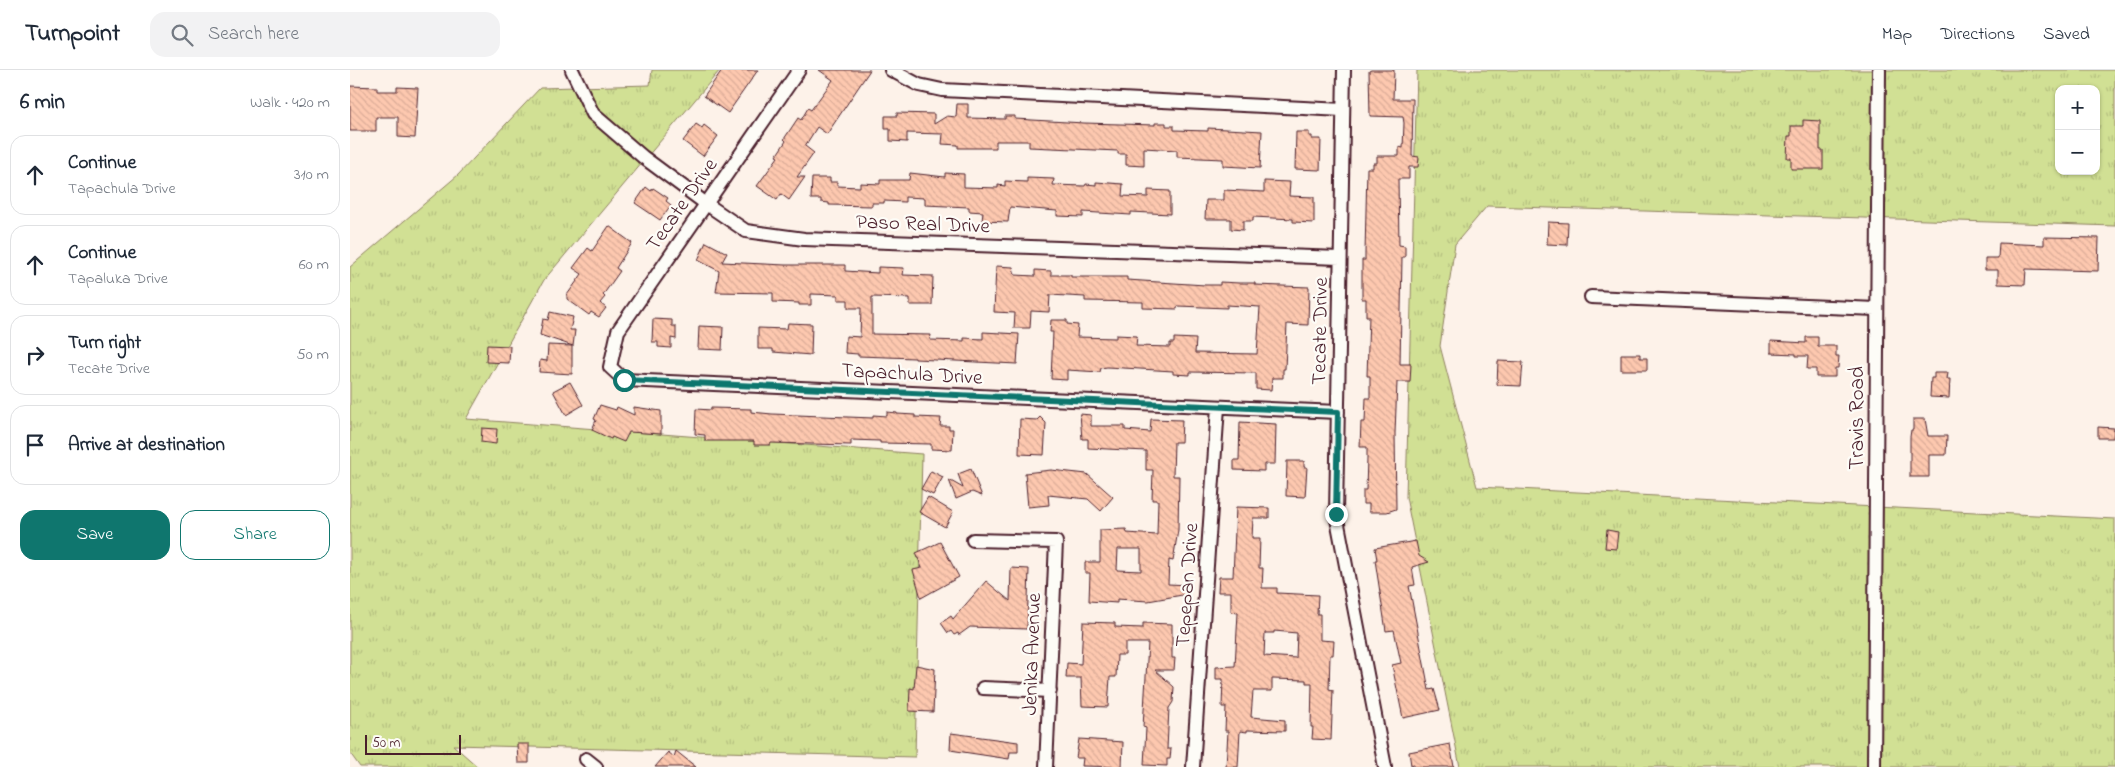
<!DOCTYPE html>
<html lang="en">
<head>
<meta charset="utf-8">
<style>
  :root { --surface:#fff; --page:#f2f2f3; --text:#1f2937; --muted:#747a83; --line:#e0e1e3; --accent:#0f766e }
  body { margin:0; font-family:"Indie Flower",sans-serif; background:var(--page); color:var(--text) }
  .controls { position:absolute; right:15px; top:15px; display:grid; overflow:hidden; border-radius:10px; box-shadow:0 1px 4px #0004 }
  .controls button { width:45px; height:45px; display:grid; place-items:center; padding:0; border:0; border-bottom:1px solid var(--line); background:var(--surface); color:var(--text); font:25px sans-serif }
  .scale { position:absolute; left:15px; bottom:12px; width:96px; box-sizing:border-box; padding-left:5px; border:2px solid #4a1f2b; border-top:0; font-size:14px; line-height:18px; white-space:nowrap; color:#4a1f2b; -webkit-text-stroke:4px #fdfcf7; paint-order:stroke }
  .stop { position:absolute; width:15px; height:15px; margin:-11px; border:4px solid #0f766e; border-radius:50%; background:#fff }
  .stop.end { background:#0f766e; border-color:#fff; box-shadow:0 1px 5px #0008 }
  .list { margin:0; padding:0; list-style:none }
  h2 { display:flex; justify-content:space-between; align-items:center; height:65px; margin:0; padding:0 20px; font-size:21px }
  h2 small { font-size:16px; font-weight:400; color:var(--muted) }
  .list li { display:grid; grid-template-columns:32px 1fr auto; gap:15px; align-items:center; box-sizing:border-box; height:80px; margin:0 10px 10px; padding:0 10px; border:1px solid var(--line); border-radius:15px }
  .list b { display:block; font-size:19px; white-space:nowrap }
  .list p { margin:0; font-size:16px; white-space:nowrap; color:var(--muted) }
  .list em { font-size:16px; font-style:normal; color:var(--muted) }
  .actions { display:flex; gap:10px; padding:15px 20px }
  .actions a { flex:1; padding:11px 0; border:1px solid var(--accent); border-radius:15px; text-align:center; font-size:18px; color:var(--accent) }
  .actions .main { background:var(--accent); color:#fff }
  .icon { flex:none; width:28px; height:28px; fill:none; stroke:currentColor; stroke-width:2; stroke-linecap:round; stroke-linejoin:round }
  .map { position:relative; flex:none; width:1765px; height:697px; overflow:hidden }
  header { display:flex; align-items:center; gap:30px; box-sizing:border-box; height:70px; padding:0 25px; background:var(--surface); border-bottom:1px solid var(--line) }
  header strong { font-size:24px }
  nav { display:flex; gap:28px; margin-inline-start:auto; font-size:18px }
  .search { width:350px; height:45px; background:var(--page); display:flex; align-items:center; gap:12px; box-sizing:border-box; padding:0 18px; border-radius:15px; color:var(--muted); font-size:19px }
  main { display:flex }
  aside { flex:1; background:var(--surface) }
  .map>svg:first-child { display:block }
  .grass { fill:url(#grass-tufts); stroke:#8e8060; fill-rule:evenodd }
  .building { fill:url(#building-back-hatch); stroke:#4a1f2b; fill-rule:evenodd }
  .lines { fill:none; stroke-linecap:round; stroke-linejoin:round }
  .street-casing { stroke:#4a1f2b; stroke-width:16 }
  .street { stroke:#fdfcf7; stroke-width:12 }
  .route { stroke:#0f766e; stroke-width:6 }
  .labels { text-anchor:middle; stroke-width:4.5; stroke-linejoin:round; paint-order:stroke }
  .street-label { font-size:21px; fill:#4a1f2b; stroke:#fdfcf7 }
</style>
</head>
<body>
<header>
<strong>Turnpoint</strong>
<div class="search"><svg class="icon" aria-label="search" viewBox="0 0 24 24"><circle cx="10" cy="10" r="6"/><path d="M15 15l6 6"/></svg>Search here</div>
<nav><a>Map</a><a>Directions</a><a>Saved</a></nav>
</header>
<main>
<aside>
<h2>6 min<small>Walk · 420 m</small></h2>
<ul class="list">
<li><svg class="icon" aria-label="ahead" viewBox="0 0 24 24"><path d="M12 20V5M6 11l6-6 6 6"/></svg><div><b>Continue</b><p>Tapachula Drive</p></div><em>310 m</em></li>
<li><svg class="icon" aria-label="ahead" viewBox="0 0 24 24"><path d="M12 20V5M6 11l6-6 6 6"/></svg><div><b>Continue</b><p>Tapaluka Drive</p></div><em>60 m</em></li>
<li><svg class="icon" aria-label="right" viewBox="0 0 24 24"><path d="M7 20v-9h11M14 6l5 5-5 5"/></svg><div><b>Turn right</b><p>Tecate Drive</p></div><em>50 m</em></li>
<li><svg class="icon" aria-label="arrive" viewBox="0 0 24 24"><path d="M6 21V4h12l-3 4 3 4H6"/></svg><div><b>Arrive at destination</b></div></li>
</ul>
<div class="actions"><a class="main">Save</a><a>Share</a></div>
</aside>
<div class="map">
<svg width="1765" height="697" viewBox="0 0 1765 697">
  <defs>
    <pattern id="grass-tufts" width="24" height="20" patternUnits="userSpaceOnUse" patternTransform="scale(1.25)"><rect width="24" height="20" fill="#d1e094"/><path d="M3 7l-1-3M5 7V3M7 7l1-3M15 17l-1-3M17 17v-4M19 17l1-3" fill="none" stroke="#b5c080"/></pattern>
    <pattern id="building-back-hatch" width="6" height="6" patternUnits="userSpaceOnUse" patternTransform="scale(1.25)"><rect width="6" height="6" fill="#fdc8af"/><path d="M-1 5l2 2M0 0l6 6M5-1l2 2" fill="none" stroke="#daab97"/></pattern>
  </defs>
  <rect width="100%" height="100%" fill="#fdf2e9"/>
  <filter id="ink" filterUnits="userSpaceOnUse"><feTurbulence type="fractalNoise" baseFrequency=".02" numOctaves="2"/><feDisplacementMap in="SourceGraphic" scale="10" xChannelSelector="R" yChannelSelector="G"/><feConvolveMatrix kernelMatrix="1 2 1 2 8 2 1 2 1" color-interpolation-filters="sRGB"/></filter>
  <g filter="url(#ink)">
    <!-- grass -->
    <path class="grass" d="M302,0h68l-176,210 -78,139 456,35 -7,303 -462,-12 25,22h-118l-10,-14v-486l108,-92 82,-87 110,-3z
      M1067,0h698v156l-628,-20 -32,38 -15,102 37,141 638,32v248h-655l-54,-270zM1709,19h37v82h-37z"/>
    <!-- building -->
    <path class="building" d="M372,0h36l-30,43 -24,-17z
      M469,0h51l-43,64 -10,-7 -12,19 9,7 -17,24h8l-16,23 -8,-6 -4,6 -20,-14 21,-29 -2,-1 10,-15 -2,-2 14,-21 3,2 7,-12 3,2 22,-30z
      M1021,0h23l-1,29h20l-1,57 7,1 -1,10h-9v12h-11l1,66 6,1v11h-3l-2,107h11l-1,18h-13l-2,51 1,76 -9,3h-18v-8h-6v-14h3l1,-32v-11h-7l1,-25h4l1,-24h4v-22h-3l2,-60h-3v-17h-4v-39h3v-7l2,-85h6v-5h4v-7h22v-9l4,1 1,-25 -1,-6 -33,-1 -1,-45z
      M0,16l27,1v4h20v-4l21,1 -3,50 -17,-1v-20h-22v14h-26z
      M607,34h11v14l37,1v-3h10v3l69,4 71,2v-2h11v3h8v4l34,1v-3l54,3 -2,37 -37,-2v-7l-46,-2v-7l-33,-2v18l-18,-1v-11h-8v-3l-89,-4v-6h-33v7h-38v-3l-16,-1 1,-10 -36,-1v9l-17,-1v-12h-5v-13h12v-3l37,1v10l13,-8 9,1z
      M1453,50l17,1v29h3v19h-32v-11h-4l1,-22h3v-10h12z
      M346,54l6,4 2,-3 14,11 -15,20 -20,-15z
      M946,62h13v4h3v3h9l-1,31 -25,-1z
      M560,103l35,4v-4l19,1v13l34,1v-3l7,1v-5l22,1v-4l27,1 -1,6 32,1 1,-2 10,1v-3l27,2 -1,12 26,1v-7l22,1v23l-39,-2v3l-48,-3v5l-26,-1v-5l-47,-4 -2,15 -26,-1 1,-9 -14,-1v-4l-44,-2v-7l-20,-1v5l-21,-1v2h-12v3l-43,-1v-2l-8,-1v-3h-10l1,-21h18v4h7v4l23,1v-4l20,1v-4h29z
      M914,111l26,1 -1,14 25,1v26l-21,-1v-3l-40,-2v4h-10v9l-12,-1v-10h-26l1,-19h18v-10l40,2z
      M296,117l5,4 2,-3 15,10 -2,3 5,4 -11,15 -25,-17z
      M1198,152l20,1 -1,22 -20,-1z
      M259,156l23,17 -16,25 4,3 -17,24 2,2 -5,6 6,5 -7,9 -8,-5 -2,3 -22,-16v-4l15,-21 -9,-6 15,-20 4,3z
      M1694,167l55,1 -1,33 -72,-2 -1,16 -27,-1v-14h-13v-12h13l1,-15 45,2z
      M356,172l21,11 -5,9 63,3h60v6l33,2v-6l26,1 -1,7 30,1 -1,29h-22v-7l-38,-1v37l59,1 -1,5 34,1v-3l19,1v-7l36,2 -2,30 -102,-5v-1l-57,-2v-2l-13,-1 1,-17 14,1 1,-29h-13v-8h-10v-5l-27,-1v11h-12v-2l-26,-1v-9l-57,-1 3,-21 -21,-11z
      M646,196l17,1 2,8 20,1v-6l16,1v4h20v2h56v3l78,5h15v-3l19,1h16v2l54,2 -1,38 -21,-1 -2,45h-2v9h-11l-1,12 -15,-1v-16l-66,-1v3l-17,-1v-3l-66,-4 -6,1 -1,4 -33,-2v10l-16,-1 2,-47h-3l1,-12h16v4l11,1 -1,12 39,1v-3l21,1 -1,10 34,1v-4h4v-5l22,1 -1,14 62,1 3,-47 -33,-2v3l-49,-2 -1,3 -34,-1v-6l-58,-1v-4l-35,-2 -1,17 -18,-1 -1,17h-16l1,-15 -21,-1z
      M200,242l23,5 -3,13h5l-2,16 -33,-11 3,-16 5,1z
      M303,249l19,1v6h4v13l-5,-1v10l-13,-1v-5h-6z
      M438,253l24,1 -1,31 -38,-3v-3h-15v-21l29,1z
      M349,256l24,1 -1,23 -24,-1z
      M1456,267h12v9h18v10h3l-1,12h-3v9h-19v-8h-9l1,-13h-12v-2l-25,-1v-12l35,2z
      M137,275l23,1 -1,17 -23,-1z
      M198,275l24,1v28l-33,-2 1,-12 7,1z
      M1271,284h19v4h7v12h-26z
      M1148,291l25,1 -2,24 -24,-1z
      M1584,303h14l-1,6h3l-1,19 -19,-1 1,-19h3z
      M220,312l13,23 -17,10 -13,-24z
      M250,335l16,5 1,-3 17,8v-8l27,4v23l-32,-2 -5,10 -12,-5 -1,2 -19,-9 4,-10 -2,-1z
      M361,338l40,1v3l21,2 101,4v-3l14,1v-4l10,1v1l18,1v2l26,1 -1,8h9v3h4l-1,21 -21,-1v-5l-51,-1v-2l-29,-1v5l-80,-2 -1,2h-16v-4h-49v-6l-10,-1 1,-25 15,1z
      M730,344l11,1v11h34v4l25,2 1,-13 31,1 -1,22h-7l-1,34h6l-1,54 -5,31 -4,-1 -1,24 21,1 -1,9 -40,7 -31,-2v4l-28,-2 1,-28h-5v-11h15v-32l26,-1 1,4 30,2 1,-35h-6l1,-30h-7v-19l-58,-3v-9h-6zM768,479h23v22l-24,-1z
      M690,347l6,6 -2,32 -25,-1 1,-35 17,1z
      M1563,349h12l3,17h19l-1,19h-17v22h-19v-40l1,-7h2z
      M890,352l36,2 -1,40h-11v7l-30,-1v-10h5z
      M1748,357l16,1 -1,10h-15z
      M132,358l15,1 -1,15 -15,-2z
      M937,391h17v6h3l-2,30 -19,-1z
      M621,399l11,27 -10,-4 -16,7 -7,-19 14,8 -5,-14z
      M701,400l36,4 26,23 -12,14 -13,-12 -40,-4 1,10 -21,2 -3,-34z
      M581,401l12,6 -10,18 -12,-6z
      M578,427l25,15 -8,15 -26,-15z
      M886,437l33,1v10h-16l-1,20h8l-1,30h4l-1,20h15v5l41,2 -1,19h3v26l14,1 -1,14h-3l-1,34 4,1 -2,50 -19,-1 1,-12h-2l1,-44h-6v-3l-34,-1v12h-19l-2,26 34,3v11l-38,-1v2l-7,-1 -2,36h-12l2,-36h-3l1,-24h-4l1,-28h-7v-12l19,-1 3,-53 -7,-1v-20h-13l1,-15h14zM924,561l23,2 -1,25 -32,-2 1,-23h9z
      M1257,460l11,2 -2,17 -11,-1z
      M1066,471l3,15 10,6 -17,5 3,18 -6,1 2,10 18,94 5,-1 6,21 -37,8 -11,-53 9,-2 -7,-33 -8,1 -11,-71h2l-2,-12z
      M590,472l19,35 -38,21 -8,-28 9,-2 -6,-15z
      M661,498l18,1 -2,60 -57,-2 -11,8 -1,-2 -4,2 -3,-4 -3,2 -7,-10 10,-7 2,3 33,-38 24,20z
      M733,552l32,1v4l28,1v-5l29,1v34h3l-1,12h-19l19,17 -1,15 -4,6 -2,41h4l-1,10h-3v7l-23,-1 2,-37 -3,-1 5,-84h-23v12h-8l-1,22h-6l-2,30 -26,-1 -1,-28h-15l1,-15 14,1z
      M566,595l19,4 -2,43 -24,-1 1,-23 4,1z
      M601,663l67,9v10h-8l-1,7 -59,-9z
      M729,669l44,3 -1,25 -40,-1 1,-8h-7z
      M167,674h12v19h-11z
      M1100,674l4,23h-39l-1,-3 -3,1 -2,-13z
      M326,681l20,16h-41l13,-15 6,5z"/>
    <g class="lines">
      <defs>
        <path id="street" d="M222,0l21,44 50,43 62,46 41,28 58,8 536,19
          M449,0l-181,261 -8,36 14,13 714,32
          M541,0l28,15 23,5 401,20
          M994,0l-8,444 49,253
          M1241,227l285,12
          M623,470l83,2 -10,225
          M633,618l67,3
          M236,689l10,8
          M843,697l25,-360
          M1524,697l5,-697"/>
      </defs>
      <!-- street casing -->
      <use href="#street" class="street-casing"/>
      <!-- street -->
      <use href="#street" class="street"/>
    </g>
  </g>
  <g class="lines" filter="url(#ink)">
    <!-- route -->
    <path class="route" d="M274,310l714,32 -2,102"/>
  </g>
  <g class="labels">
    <!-- street labels -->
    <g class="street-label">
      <text transform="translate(331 134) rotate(-55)" y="7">Tecate Drive</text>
      <text transform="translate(573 153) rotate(2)" y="7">Paso Real Drive</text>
      <text transform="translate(969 261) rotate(-89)" y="7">Tecate Drive</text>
      <text transform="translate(562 303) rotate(3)" y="7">Tapachula Drive</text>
      <text transform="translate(1506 348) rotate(-90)" y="7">Travis Road</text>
      <text transform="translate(836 515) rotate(-86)" y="7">Tepepan Drive</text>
      <text transform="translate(681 584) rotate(-88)" y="7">Jenika Avenue</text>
    </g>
  </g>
</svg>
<div class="controls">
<button>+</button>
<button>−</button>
</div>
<div class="scale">50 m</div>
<div class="stop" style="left:274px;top:310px"></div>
<div class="stop end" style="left:986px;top:444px"></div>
</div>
</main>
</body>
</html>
